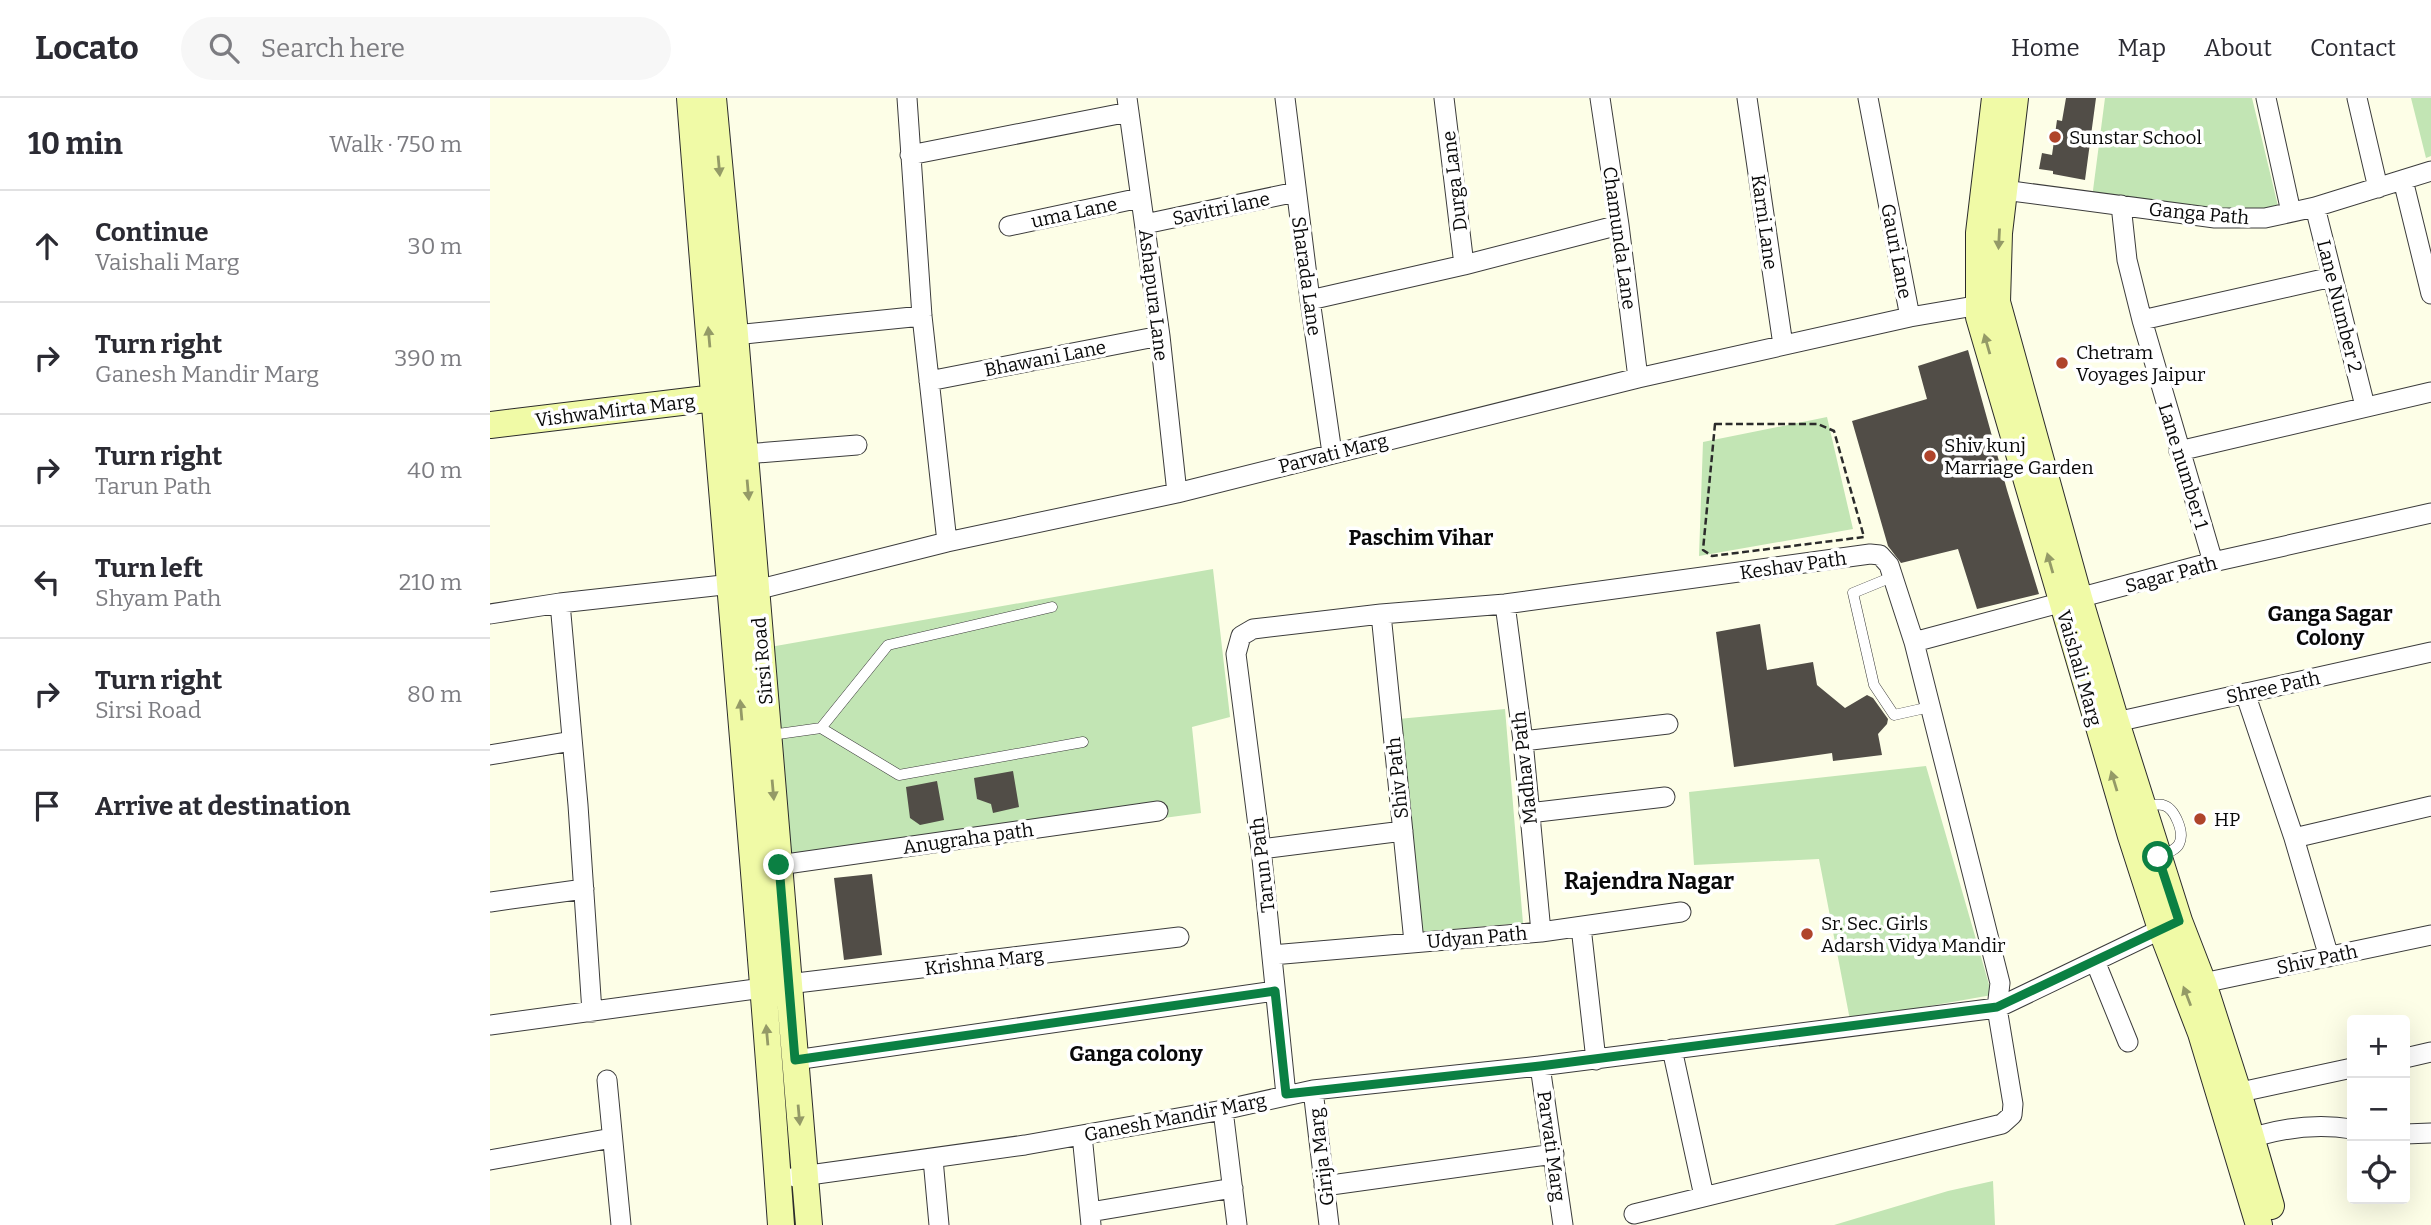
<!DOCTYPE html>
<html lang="en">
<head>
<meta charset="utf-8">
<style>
  :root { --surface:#fff; --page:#f7f7f7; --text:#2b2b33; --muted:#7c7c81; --line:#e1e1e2 }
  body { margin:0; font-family:Bitter,serif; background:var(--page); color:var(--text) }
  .controls { position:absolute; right:21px; bottom:21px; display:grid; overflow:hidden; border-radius:7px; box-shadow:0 7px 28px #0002 }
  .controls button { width:63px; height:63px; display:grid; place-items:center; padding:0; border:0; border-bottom:2px solid var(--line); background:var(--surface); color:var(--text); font:35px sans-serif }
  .stop { position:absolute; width:21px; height:21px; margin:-16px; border:5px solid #0b8043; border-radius:50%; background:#fff }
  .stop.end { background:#0b8043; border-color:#fff; box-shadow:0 2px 7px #0008 }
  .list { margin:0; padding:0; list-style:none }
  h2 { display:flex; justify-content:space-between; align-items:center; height:91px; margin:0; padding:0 28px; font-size:30px }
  h2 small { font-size:23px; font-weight:400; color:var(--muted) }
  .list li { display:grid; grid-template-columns:46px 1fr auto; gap:21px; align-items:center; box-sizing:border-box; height:112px; padding:0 28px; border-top:2px solid var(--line) }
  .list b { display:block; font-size:26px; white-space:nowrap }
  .list p { margin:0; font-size:23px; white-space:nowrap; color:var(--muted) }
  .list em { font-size:23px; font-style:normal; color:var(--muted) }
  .icon { flex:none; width:38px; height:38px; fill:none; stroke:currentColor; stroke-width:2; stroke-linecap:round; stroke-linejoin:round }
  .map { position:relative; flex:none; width:1941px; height:1127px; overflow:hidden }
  header { display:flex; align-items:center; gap:42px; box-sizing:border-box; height:98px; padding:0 35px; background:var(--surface); border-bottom:2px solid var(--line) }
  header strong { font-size:33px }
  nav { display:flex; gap:38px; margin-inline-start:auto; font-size:24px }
  .search { width:490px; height:63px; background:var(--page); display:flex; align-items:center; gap:18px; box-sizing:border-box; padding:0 24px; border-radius:38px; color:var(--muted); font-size:26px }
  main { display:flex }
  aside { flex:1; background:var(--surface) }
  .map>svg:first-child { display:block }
  .green { fill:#c2e5b4 }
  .building { fill:#514d47 }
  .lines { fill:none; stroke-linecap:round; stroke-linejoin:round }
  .lane-casing { stroke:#3c3c3c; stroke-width:11 }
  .street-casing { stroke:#3c3c3c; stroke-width:21 }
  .secondary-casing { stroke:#2b2b2b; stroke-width:28 }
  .path { stroke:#2b2b2b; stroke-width:2.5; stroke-dasharray:7 3.5; stroke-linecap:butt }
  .lane { stroke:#fff; stroke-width:10 }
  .street { stroke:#fff; stroke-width:19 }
  .secondary { stroke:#f0faa6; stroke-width:26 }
  .oneway { fill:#949a67 }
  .route { stroke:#0b8043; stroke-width:9 }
  .poi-dot { fill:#af442b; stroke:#fff; stroke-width:2.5 }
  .labels { text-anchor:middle; stroke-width:7; stroke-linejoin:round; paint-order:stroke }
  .poi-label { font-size:19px; fill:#090909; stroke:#fff; text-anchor:start }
  .street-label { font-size:19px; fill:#090909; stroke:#fff }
  .neighbourhood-label { font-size:21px; font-weight:bold; fill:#090909; stroke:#fff }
  .quarter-label { font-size:23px; font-weight:bold; fill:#090909; stroke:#fff }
</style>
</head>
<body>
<header>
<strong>Locato</strong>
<div class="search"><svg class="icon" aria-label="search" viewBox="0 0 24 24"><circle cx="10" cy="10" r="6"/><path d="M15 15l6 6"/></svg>Search here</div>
<nav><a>Home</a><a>Map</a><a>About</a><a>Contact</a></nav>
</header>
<main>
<aside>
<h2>10 min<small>Walk · 750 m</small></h2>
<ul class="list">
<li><svg class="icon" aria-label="ahead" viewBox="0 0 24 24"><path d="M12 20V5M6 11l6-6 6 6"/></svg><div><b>Continue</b><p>Vaishali Marg</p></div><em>30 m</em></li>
<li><svg class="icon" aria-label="right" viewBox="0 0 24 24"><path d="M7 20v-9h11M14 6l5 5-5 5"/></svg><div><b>Turn right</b><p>Ganesh Mandir Marg</p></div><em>390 m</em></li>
<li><svg class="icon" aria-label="right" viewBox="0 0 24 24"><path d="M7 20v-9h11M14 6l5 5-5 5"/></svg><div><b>Turn right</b><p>Tarun Path</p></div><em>40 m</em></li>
<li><svg class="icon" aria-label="left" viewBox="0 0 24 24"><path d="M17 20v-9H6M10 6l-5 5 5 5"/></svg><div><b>Turn left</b><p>Shyam Path</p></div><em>210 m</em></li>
<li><svg class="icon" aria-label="right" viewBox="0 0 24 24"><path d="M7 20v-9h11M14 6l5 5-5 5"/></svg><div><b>Turn right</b><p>Sirsi Road</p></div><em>80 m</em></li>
<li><svg class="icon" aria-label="arrive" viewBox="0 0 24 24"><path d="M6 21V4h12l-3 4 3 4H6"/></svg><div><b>Arrive at destination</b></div></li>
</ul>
</aside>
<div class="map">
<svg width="1941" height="1127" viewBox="0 0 1941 1127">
  <rect width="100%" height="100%" fill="#fdfee7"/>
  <!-- green -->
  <path class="green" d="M1615,0h147l26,108 -51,9 -135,-17z
    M1921,0h20v58l-5,2z
    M1337,319l26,112 -154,27 4,-114z
    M723,471l17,148 -38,10 9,86 -410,55 -21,-221z
    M1015,611l18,214 -103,9 -22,-213z
    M1436,668l66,229 -142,25 -31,-161 -125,6 -5,-73z
    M1503,1083l2,44h-161l114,-34z"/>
  <!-- building -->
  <path class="building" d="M1576,0h30l-11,82 -32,-6v-3l-14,-2 3,-16 10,2 5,-35 5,1z
    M1478,252l39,140 32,104 -62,15 -19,-60 -57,14 -13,-17 -36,-125 75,-22 -9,-33z
    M1270,526l7,46 46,-8 4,23 28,23 22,-13 6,3 15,21 -1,5 -9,10 4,21 -49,6 -1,-8 -98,14 -18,-135z
    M523,673l6,36 -26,6 -2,-9 -14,-5 -3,-21z
    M447,683l7,39 -24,5 -10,-7 -4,-31z
    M382,776l10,81 -38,5 -10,-82z"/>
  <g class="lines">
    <defs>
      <path id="lane" d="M1402,479l-39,16 21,92 20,30 36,-8
        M331,630l78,47 184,-33
        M281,637l50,-7 67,-83 164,-38
        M1656,708c5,-1 12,-2 17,-1 12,3 22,28 16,39 -3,6 -12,9 -19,12"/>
      <path id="street" d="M417,0l15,218 25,226
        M637,0l33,238 17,157
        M795,0l25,202 22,153
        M954,0l20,167
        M1110,0l19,127 19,153
        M1257,0l36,247
        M1378,0l42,219 82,-14
        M1776,0l25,114
        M1867,0l21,90
        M420,57l219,-43
        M1913,82l28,114
        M1514,92l211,28h50l50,-11 116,-36
        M1631,107l6,55 15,60 71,242
        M1825,109l50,199
        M655,126l151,-32
        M519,128l131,-28
        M820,202l154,-35 155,-40
        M1652,222l190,-43
        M245,237l187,-19
        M439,283l231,-45
        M1689,353l252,-59
        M255,356l112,-9
        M266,492l191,-48 230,-49 461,-115 272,-61
        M70,505l18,202 14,207
        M1015,506l18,137 18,191
        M0,516l70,-11 172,-19
        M891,516l33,328
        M1424,544l299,-80 218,-49
        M1755,595l49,145 35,119
        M1626,624l315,-70
        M1033,643l145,-17
        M0,657l82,-14
        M1039,715l136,-16
        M1804,740l137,-32
        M771,751l142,-18
        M289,767l379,-54
        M0,804l94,-13
        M1091,829l15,133
        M782,857l269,-23 140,-20
        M1605,863l33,81
        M1713,885l228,-48
        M298,886l391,-47
        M0,927l273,-37
        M1182,951l32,147
        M1915,960l26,-6
        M305,962l480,-69
        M1050,968l23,159
        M117,982l14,145
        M823,992l16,135
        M796,997l-25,-246 -25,-195 5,-18 12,-7 128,-15 124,-10 365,-50 10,1 9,10 25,77 86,341 -3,25 16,96 -1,11 -10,9 -368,90
        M1737,997l125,-27
        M733,1012l14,115
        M1915,1036l26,-1
        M592,1037l9,90
        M1750,1044c35,-13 75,-19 112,-13
        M443,1061l6,66
        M0,1062l122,-22
        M305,1079l230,-32 198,-35 90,-20 227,-24 457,-58 175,-84
        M834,1088l230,-32
        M600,1114l143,-24"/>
      <path id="secondary" d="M200,0c29,376 65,751 91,1127
        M223,0l22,237 74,890
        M1505,0l-16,135v84l152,519 30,93 40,104 58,192
        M1525,0l-16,135 -2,69 82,296 37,124 63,199 24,62 35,109 33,114
        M0,327l241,-29"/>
    </defs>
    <!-- lane casing -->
    <use href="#lane" class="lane-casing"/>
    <!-- street casing -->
    <use href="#street" class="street-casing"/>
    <!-- secondary casing -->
    <use href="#secondary" class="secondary-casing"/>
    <!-- path -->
    <path class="path" d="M1225,326h103l16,7 30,106 -152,19 -9,-6z"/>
    <!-- lane -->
    <use href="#lane" class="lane"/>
    <!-- street -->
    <use href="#street" class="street"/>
    <!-- secondary -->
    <use href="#secondary" class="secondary"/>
  </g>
  <!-- one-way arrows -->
  <defs><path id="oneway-solid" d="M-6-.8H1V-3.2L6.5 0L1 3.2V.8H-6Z" transform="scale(1.75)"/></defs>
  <g class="oneway">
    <use href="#oneway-solid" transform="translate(229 68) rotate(85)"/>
    <use href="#oneway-solid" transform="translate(1509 141) rotate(93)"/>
    <use href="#oneway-solid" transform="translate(219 239) rotate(-95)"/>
    <use href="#oneway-solid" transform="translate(1497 246) rotate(-106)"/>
    <use href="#oneway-solid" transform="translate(258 392) rotate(85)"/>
    <use href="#oneway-solid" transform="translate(1560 465) rotate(-106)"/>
    <use href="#oneway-solid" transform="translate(251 612) rotate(-95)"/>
    <use href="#oneway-solid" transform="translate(1624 683) rotate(-107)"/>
    <use href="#oneway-solid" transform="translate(283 692) rotate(85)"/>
    <use href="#oneway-solid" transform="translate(1697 898) rotate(-111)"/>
    <use href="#oneway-solid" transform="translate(277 937) rotate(-95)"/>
    <use href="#oneway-solid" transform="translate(309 1017) rotate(85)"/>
  </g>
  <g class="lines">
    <!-- route -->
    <path class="route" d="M289,767l16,195 480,-69 11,103 254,-28 457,-59 182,-86 -21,-64"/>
  </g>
  <!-- markers -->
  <g class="poi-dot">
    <circle cx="1565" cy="39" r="7"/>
    <circle cx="1572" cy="265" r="7"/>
    <circle cx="1440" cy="358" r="7"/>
    <circle cx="1710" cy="721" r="7"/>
    <circle cx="1317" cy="836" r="7"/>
  </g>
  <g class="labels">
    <!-- poi labels -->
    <g class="poi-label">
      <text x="1579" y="46">Sunstar School</text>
      <text x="1586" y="261">Chetram<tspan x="1586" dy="22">Voyages Jaipur</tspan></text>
      <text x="1454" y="354">Shiv kunj<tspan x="1454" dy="22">Marriage Garden</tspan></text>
      <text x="1724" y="728">HP</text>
      <text x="1331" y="832">Sr. Sec. Girls<tspan x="1331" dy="22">Adarsh Vidya Mandir</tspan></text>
    </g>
    <!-- street labels -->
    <g class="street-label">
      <text transform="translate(964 83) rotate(-97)" y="7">Durga Lane</text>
      <text transform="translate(731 110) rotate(-12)" y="7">Savitri lane</text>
      <text transform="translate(584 114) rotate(-12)" y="7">uma Lane</text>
      <text transform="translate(1709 115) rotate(5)" y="7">Ganga Path</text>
      <text transform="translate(1275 124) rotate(82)" y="7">Karni Lane</text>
      <text transform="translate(1130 140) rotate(82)" y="7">Chamunda Lane</text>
      <text transform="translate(1407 153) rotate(79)" y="7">Gauri Lane</text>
      <text transform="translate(817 178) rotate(82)" y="7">Sharada Lane</text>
      <text transform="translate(664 197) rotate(83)" y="7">Ashapura Lane</text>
      <text transform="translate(1850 208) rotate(76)" y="7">Lane Number 2</text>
      <text transform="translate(555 260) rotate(-11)" y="7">Bhawani Lane</text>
      <text transform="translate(125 312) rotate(-7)" y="7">VishwaMirta Marg</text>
      <text transform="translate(843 355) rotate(-14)" y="7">Parvati Marg</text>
      <text transform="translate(1694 368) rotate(73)" y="7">Lane number 1</text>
      <text transform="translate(1303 467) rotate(-8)" y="7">Keshav Path</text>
      <text transform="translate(1681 476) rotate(-15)" y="7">Sagar Path</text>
      <text transform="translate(272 563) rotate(-95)" y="7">Sirsi Road</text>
      <text transform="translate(1590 570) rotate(74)" y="7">Vaishali Marg</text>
      <text transform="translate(1783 589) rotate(-12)" y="7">Shree Path</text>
      <text transform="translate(1034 670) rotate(-96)" y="7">Madhav Path</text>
      <text transform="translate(907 680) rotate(-96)" y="7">Shiv Path</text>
      <text transform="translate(478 740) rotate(-8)" y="7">Anugraha path</text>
      <text transform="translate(772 767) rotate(-97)" y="7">Tarun Path</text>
      <text transform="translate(987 839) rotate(-5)" y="7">Udyan Path</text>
      <text transform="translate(1827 861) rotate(-12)" y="7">Shiv Path</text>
      <text transform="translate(494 863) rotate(-7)" y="7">Krishna Marg</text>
      <text transform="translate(685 1019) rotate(-11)" y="7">Ganesh Mandir Marg</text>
      <text transform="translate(1062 1048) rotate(82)" y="7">Parvati Marg</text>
      <text transform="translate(831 1059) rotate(-97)" y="7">Girija Marg</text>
    </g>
    <!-- neighbourhood labels -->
    <g class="neighbourhood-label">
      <text x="931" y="447">Paschim Vihar</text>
      <text x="1840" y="523">Ganga Sagar<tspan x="1840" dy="24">Colony</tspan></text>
      <text x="646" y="963">Ganga colony</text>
    </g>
    <!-- quarter labels -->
    <g class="quarter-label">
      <text x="1159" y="791">Rajendra Nagar</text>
    </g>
  </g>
</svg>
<div class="controls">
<button>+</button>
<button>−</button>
<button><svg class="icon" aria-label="locate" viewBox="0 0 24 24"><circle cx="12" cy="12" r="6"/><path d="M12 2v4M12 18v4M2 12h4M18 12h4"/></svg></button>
</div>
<div class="stop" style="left:1668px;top:759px"></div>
<div class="stop end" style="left:289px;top:767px"></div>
</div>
</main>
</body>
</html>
